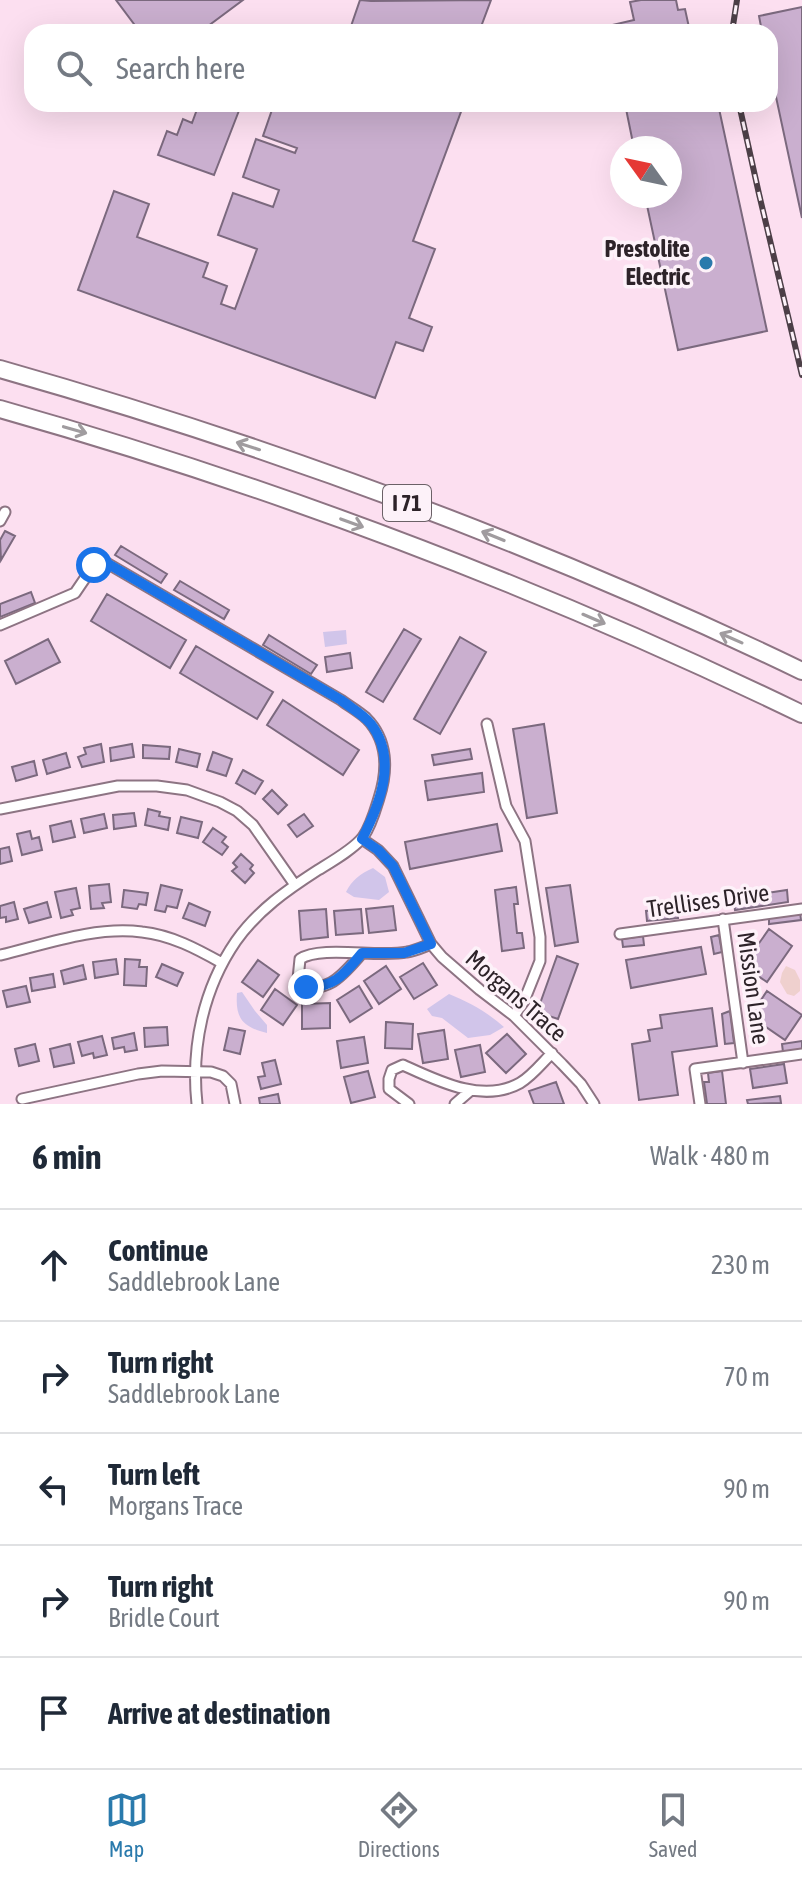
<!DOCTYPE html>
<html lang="en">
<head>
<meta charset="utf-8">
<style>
  :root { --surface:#fff; --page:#f2f2f3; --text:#1f2937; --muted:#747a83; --line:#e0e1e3; --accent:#2a7aac }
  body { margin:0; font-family:"Asap Condensed",sans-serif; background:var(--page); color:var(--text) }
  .compass { position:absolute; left:610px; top:136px; width:72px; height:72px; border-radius:50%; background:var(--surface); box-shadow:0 8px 32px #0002; rotate:303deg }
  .stop { position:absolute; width:24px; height:24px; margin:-18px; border:6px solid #1a73e8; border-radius:50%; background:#fff }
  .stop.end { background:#1a73e8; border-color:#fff; box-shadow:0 2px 8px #0008 }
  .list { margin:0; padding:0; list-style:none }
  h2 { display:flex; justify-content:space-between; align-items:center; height:104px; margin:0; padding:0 32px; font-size:34px }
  h2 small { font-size:26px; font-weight:400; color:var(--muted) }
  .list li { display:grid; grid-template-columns:52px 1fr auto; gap:24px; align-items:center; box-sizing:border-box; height:112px; padding:0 32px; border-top:2px solid var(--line) }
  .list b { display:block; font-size:30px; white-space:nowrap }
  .list p { margin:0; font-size:26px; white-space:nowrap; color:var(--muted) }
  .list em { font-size:26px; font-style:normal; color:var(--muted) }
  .icon { flex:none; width:44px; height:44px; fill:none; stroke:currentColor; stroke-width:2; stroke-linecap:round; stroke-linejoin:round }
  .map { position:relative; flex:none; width:802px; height:1104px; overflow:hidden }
  .search { position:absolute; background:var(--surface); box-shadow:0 8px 32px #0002; left:24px; right:24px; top:24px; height:88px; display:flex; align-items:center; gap:20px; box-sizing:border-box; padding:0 28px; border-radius:24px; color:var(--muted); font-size:30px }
  .sheet { height:664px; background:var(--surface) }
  nav { display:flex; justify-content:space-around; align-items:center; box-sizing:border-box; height:112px; border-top:2px solid var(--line); background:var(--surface); font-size:22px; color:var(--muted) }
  nav a { display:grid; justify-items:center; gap:4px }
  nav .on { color:var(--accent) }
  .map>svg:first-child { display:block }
  .green { fill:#efd0ce }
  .water { fill:#d1c5ea }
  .building { fill:#caafcf; stroke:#7b697e; stroke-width:2 }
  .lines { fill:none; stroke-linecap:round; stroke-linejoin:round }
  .street-casing { stroke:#8d7483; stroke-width:13 }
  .highway-casing { stroke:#8d7483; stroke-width:20 }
  .street { stroke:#fff; stroke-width:9 }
  .highway { stroke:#fff; stroke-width:16 }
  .rail-casing { stroke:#4c3f47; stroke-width:6 }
  .rail { stroke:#fdf2f9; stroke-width:3; stroke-dasharray:9; stroke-linecap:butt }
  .oneway { stroke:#a09c9f }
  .route { stroke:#1a73e8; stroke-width:10 }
  .poi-dot { fill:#2a7aac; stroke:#fdf2f9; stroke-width:3 }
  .labels { text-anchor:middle; stroke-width:7; stroke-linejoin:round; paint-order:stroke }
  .shield { fill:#fdf2f9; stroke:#6b6167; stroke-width:2 }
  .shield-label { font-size:22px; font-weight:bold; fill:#2d2329 }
  .poi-label { font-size:24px; font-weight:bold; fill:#2d2329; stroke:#fdf2f9; text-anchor:end }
  .street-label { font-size:24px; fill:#2d2329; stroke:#fdf2f9 }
</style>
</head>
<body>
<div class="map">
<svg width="802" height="1104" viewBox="0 0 802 1104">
  <rect width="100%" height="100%" fill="#fcdff0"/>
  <!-- green -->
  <path class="green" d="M786,966l9,4 5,10v11l-6,5 -7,-2 -7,-12 2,-9z"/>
  <!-- water -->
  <path class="water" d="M346,630l1,14 -22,3 -2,-15z
    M373,868l12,9 4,15 -10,8 -25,-3 -8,-5c6,-12 14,-18 27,-24z
    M242,992l13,19 12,14v8c-24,-6 -32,-14 -30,-40z
    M449,994c20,8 38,18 55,33l-14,8 -22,3 -26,-20 -10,-2 -5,-7z"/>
  <!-- building -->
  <path class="building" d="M116,0h127l-43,32h-60z
    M360,0l11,1 120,-1 -12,32h-17l-15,-5 -1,5h-97z
    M641,0h35l2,10 7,-1 5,23h-81l-1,-6 26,-6 -4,-18z
    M802,7v211l-32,-149v-37h-8l-3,-16z
    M199,104h28l13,4 -26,67 -56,-20 9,-24 10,4 6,-16 9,4z
    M274,104h175l13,5 -49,132 22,8 -26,69 23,9 -9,24 -27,-9 -21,56 -297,-108 36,-99 35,13 -12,33 71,26 -5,14 24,9 -6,18 14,5 22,-60 -39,-14 15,-42 40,14 6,-17 -36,-13 13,-38 39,14 2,-5 -34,-12z
    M625,104h93l49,227 -89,19 -33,-154h25v-48h-36z
    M5,531l10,5 -14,24 -1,-20z
    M121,546l46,28 -6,9 -46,-28z
    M180,581l49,29 -5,9 -50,-29z
    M31,592l4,11 -35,14v-13z
    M107,594l79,46 -16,28 -79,-47z
    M404,629l17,10 -38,63 -17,-10z
    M269,635l48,30 -6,9 -48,-29z
    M460,637l26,15 -46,82 -26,-15z
    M48,639l12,23 -44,22 -11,-23z
    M196,646l77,46 -16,27 -77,-46z
    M350,653l2,15 -25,4 -2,-15z
    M283,700l76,50 -16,25 -76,-50z
    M544,724l13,89 -30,5 -14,-89z
    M101,744l3,18 -22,5 -4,-10 8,-3 -2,-6z
    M132,744l2,13 -23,4 -1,-13z
    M143,745l27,2 -1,12 -26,-1z
    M179,749l21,5 -3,13 -21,-5z
    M470,749l2,10 -38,6 -2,-10z
    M213,752l19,7 -6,17 -19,-6z
    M66,753l4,14 -23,7 -4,-14z
    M34,761l3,14 -21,6 -4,-14z
    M243,770l20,11 -8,13 -19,-11z
    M482,773l2,19 -56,8 -3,-19z
    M272,790l15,15 -9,9 -15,-15z
    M148,809l12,3 -1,4 11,2 -2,12 -23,-5z
    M134,813l2,13 -22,3 -1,-14z
    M104,814l3,14 -23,5 -3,-14z
    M304,814l9,12 -16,11 -9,-12z
    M181,817l21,5 -4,16 -21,-5z
    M71,821l4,16 -22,5 -3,-16z
    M497,824l5,27 -92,18 -5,-27z
    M213,828l13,9 -4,5 6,5 -6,8 -19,-13z
    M30,831l2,8 7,-2 3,13 -20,5 -5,-21z
    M9,847l3,14 -12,3v-15z
    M241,854l12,11 -3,4 4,4 -9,10 -13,-12 5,-4 -4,-4z
    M109,884l2,18 -9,1 2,5 -13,1 -2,-23z
    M161,885l21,5 -5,18 -10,-2 -2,6 -10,-2z
    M570,885l8,57 -23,4 -9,-58z
    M516,887l2,17h-4l3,29h5l2,15 -22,3 -7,-61z
    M76,888l4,20 -9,2 2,5 -12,3 -6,-26z
    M124,890l24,3 -2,12 -7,-1 -2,5 -15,-2z
    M787,890l1,12 -53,8 -2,-12z
    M14,902l4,17 -12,3v-5l-6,1v-12z
    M47,902l4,15 -22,6 -5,-14z
    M189,903l21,9 -5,14 -22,-8z
    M393,906l3,24 -27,3 -3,-24z
    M677,908l1,10 -31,3 -1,-10z
    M326,909l2,28 -27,3 -2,-29z
    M361,909l2,24 -27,2 -2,-24z
    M800,912l1,8 -32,4v-7z
    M769,929l23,17 -25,36 -24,-16z
    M719,935l3,17 -8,2 -3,-17z
    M643,936l1,9 -21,2 -1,-8z
    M701,947l5,27 -75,14 -5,-28z
    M557,956l21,8 -20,55 -21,-7z
    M116,959l2,15 -23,4 -2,-16z
    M125,959l15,1 -1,7h8l-1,19 -22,-1z
    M258,960l21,15 -16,22 -21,-15z
    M423,963l14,22 -23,14 -14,-22z
    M162,964l21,9 -6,13 -21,-9z
    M83,965l3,14 -22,5 -3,-13z
    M386,966l15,23 -22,15 -15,-23z
    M53,974l2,13 -23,4 -2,-13z
    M26,986l4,16 -23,5 -4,-16z
    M359,986l13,22 -22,14 -13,-22z
    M275,989l22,16 -14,20 -22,-15z
    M767,991l35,24 -17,25 -35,-24z
    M330,1003v25l-28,1v-25z
    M712,1008l5,38 -45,6 6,43 -39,5 -7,-56 18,-3 -2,-11 14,-2 -2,-13z
    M730,1011l4,32 -9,1 -3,-30z
    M386,1022l27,2 -1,25 -27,-1z
    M167,1027l1,18 -23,2 -1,-19z
    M229,1028l16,3 -5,23 -16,-4z
    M444,1030l4,29 -25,4 -5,-29z
    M134,1033l3,17 -12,2 -1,-5 -10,2 -2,-11z
    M507,1034l19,20 -20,19 -20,-20z
    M102,1036l5,19 -13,3 -1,-5 -11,3 -4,-14z
    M364,1037l4,26 -27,5 -4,-27z
    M802,1041v8l-19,3 -1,-8z
    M35,1044l4,17 -20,5 -4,-17z
    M70,1044l4,19 -20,4 -4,-18z
    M480,1045l5,27 -24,5 -6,-27z
    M275,1060l6,24 -20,5 -3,-12 7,-1 -3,-13z
    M784,1064l3,19 -34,5 -3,-19z
    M368,1071l7,26 -24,6 -7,-26z
    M722,1071l4,33h-19l-3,-22h5l-1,-9z
    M556,1082l8,22h-30l-5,-13z
    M278,1094l2,10h-20l-1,-6z
    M780,1096l1,7 -33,1 -1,-4z"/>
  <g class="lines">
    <defs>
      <path id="street" d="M0,521l5,-9
        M0,625l75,-32 19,-28 11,-3 236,138c8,6 17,11 25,18 22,22 22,52 13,80 -4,13 -8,28 -16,39 -9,12 -32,25 -45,33 -31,20 -60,40 -82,71 -33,48 -45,106 -39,163
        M487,724l19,82 19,35 15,96v24l-16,40 -10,15
        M0,809l118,-23h39l30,4 33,12 17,9 16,14 42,60
        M362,839l16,11 15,16 38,78 11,13 38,33 34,26 48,48 19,20 13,20
        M723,919l20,144
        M620,934l182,-25
        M362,953c-16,18 -38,48 -64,26l2,-20c21,-14 79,-1 107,-7 8,-1 16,-5 24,-8
        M1,955c45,-11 94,-29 141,-23 29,3 55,17 80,31
        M22,1099l116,-25 24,-3 49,1 12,4 8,8 4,20
        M409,1104l-20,-15v-10l3,-9 11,-5c35,16 80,39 117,18 12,-7 22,-20 32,-30
        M455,1104l16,-14
        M700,1104l-5,-35 107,-15"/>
      <path id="highway" d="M0,369c275,78 544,178 802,302
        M0,409c276,78 544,180 802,305"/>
    </defs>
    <!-- street casing -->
    <use href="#street" class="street-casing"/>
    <!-- highway casing -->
    <use href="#highway" class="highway-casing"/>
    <!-- street -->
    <use href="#street" class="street"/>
    <!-- highway -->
    <use href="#highway" class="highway"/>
    <defs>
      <path id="rail" d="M732,32l5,-32
        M739,104l20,90 43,181"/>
    </defs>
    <!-- rail casing -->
    <use href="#rail" class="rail-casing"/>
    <!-- rail -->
    <use href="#rail" class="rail"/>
  </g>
  <!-- one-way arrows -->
  <defs><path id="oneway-shaft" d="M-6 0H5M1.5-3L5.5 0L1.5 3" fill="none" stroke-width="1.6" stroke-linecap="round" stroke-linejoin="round" transform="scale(2)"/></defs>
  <g class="oneway">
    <use href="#oneway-shaft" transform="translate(75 430) rotate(16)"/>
    <use href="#oneway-shaft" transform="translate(248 446) rotate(-162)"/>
    <use href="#oneway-shaft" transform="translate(352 523) rotate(20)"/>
    <use href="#oneway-shaft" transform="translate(493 536) rotate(-158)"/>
    <use href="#oneway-shaft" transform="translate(594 619) rotate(23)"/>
    <use href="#oneway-shaft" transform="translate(731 638) rotate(-156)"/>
  </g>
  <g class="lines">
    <!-- route -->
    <path class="route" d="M94,565l11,-3 236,138c10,8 22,14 30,24 27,35 9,80 -9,115l16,11 15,16 38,78 -27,9h-42c-17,20 -27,35 -56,34"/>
  </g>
  <!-- markers -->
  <circle class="poi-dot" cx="706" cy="263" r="8"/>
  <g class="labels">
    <!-- shield labels -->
    <rect class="shield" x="383" y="485" width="48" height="36" rx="6"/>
    <g class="shield-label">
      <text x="407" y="511">I 71</text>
    </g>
    <!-- poi labels -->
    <g class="poi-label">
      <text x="690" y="257">Prestolite<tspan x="690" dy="28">Electric</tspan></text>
    </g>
    <!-- street labels -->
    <g class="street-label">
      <text transform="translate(708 901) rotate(-8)" y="8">Trellises Drive</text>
      <text transform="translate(753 988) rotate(82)" y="8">Mission Lane</text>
      <text transform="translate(516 996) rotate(41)" y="8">Morgans Trace</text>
    </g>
  </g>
</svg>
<svg class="compass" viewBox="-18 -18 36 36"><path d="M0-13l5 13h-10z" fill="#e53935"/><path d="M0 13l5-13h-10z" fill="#747a83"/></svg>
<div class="stop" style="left:94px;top:565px"></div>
<div class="stop end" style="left:306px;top:987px"></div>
<div class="search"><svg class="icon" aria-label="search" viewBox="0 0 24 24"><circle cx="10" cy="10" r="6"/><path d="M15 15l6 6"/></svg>Search here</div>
</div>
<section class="sheet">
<h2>6 min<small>Walk · 480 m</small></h2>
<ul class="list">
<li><svg class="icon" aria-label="ahead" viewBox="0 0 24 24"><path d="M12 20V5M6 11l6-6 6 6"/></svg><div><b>Continue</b><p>Saddlebrook Lane</p></div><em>230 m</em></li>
<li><svg class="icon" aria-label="right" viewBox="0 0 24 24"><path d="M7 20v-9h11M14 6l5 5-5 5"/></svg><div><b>Turn right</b><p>Saddlebrook Lane</p></div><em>70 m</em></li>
<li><svg class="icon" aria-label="left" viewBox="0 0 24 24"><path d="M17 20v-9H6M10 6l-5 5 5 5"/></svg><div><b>Turn left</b><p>Morgans Trace</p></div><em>90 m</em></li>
<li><svg class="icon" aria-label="right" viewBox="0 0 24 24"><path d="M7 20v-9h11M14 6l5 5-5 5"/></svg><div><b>Turn right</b><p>Bridle Court</p></div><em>90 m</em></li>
<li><svg class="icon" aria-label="arrive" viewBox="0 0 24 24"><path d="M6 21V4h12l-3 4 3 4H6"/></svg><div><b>Arrive at destination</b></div></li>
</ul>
</section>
<nav>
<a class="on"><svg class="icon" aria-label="map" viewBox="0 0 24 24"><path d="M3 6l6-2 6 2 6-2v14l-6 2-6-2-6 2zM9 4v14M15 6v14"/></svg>Map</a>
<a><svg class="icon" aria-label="directions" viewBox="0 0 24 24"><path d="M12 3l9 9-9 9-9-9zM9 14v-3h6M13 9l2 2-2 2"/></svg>Directions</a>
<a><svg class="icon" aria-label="saved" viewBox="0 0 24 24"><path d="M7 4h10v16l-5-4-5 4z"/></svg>Saved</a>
</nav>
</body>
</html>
